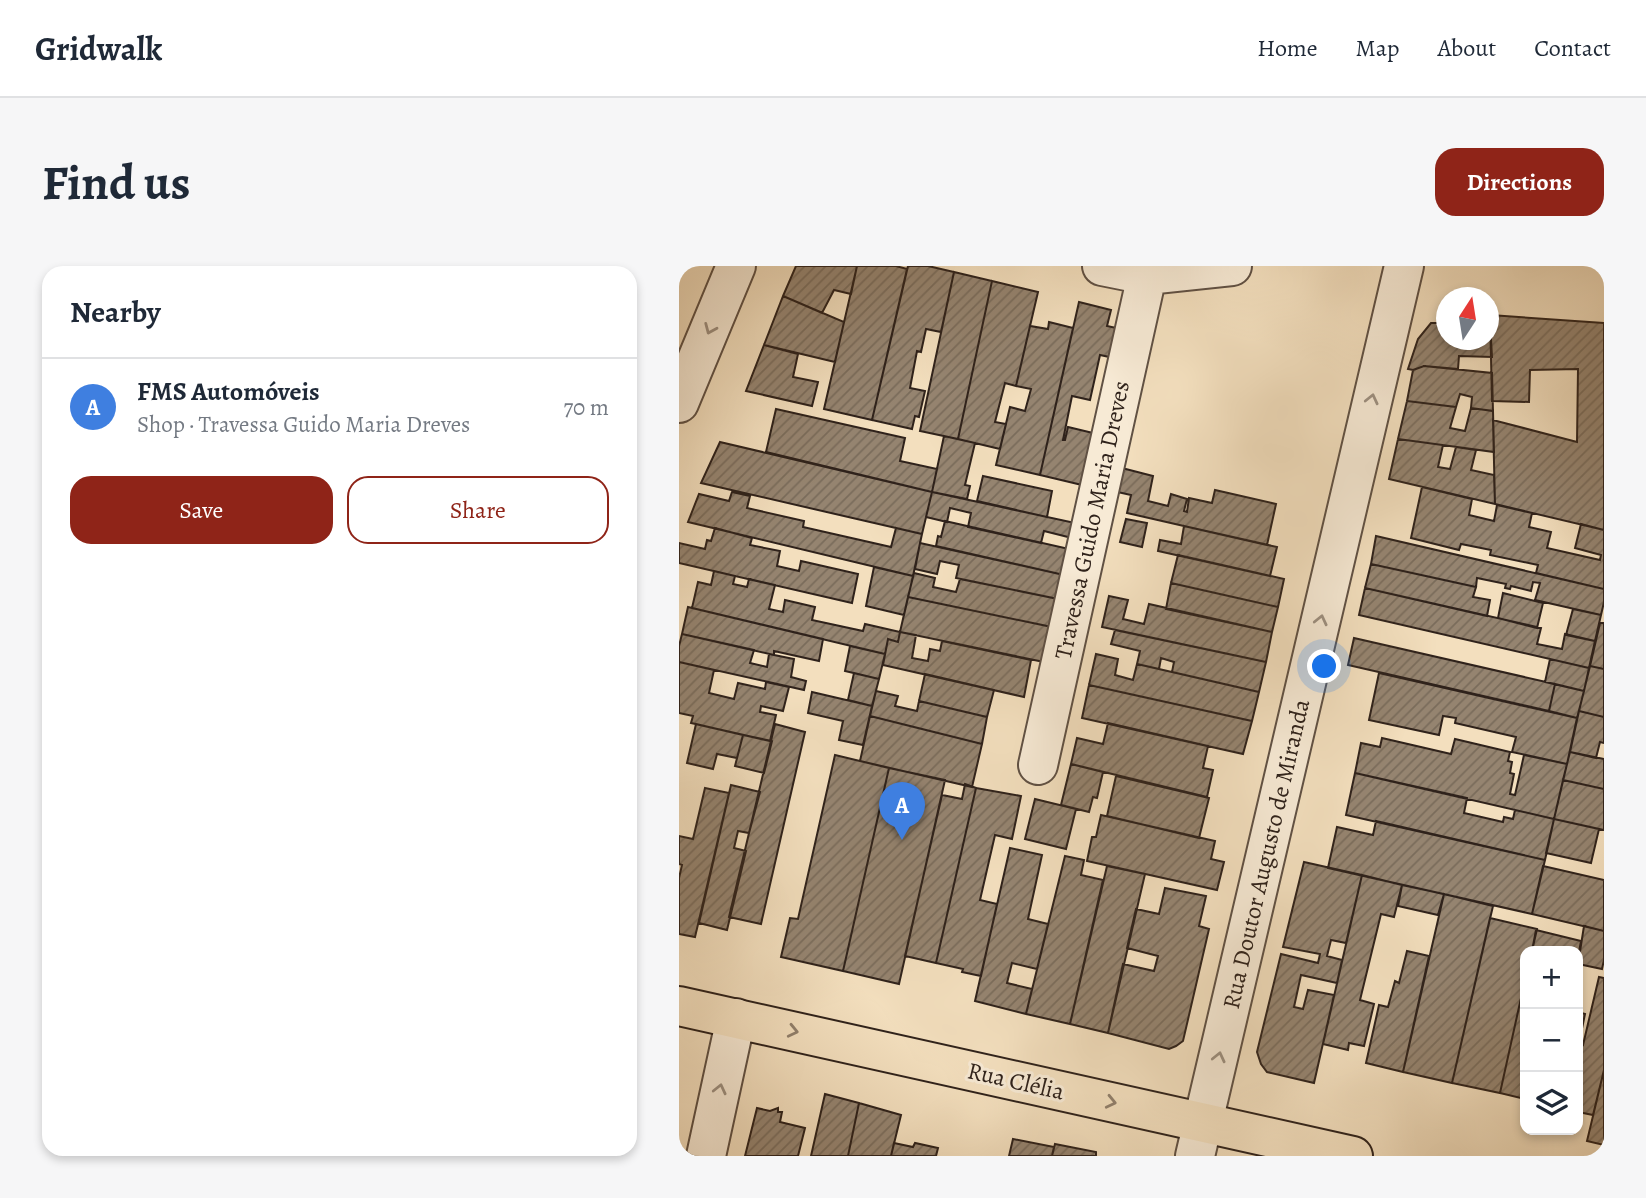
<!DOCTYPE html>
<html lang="en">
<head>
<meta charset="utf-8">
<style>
  :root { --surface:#fff; --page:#f6f6f7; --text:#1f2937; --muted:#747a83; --line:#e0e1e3; --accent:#8f2418 }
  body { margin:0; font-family:Alegreya,serif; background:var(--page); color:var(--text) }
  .controls { position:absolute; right:21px; bottom:21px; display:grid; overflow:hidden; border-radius:14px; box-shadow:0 4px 10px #0003 }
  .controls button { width:63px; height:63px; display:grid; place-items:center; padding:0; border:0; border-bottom:2px solid var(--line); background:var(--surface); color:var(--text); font:35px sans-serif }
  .compass { position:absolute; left:757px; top:21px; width:63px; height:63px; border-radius:50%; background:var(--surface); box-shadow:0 4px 10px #0003; rotate:12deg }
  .you { position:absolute; left:646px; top:401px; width:24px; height:24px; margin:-18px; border:5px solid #fff; border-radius:50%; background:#1a73e8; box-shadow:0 0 0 10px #1a73e833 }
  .badge { display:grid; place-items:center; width:46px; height:46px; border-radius:50%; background:var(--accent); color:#fff; font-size:23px; font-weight:700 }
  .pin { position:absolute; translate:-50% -58px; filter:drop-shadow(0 2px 4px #0008) }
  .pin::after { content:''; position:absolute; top:37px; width:24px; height:21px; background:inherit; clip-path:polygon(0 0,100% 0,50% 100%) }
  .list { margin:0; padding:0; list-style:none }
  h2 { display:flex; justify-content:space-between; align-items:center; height:91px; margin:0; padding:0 28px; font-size:30px }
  h2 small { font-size:23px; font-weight:400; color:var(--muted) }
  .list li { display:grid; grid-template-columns:46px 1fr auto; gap:21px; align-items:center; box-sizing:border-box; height:98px; padding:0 28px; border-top:2px solid var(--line) }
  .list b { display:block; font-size:26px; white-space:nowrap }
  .list p { margin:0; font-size:23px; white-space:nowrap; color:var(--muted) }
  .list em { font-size:23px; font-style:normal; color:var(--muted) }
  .actions { display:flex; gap:14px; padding:21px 28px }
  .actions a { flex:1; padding:16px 0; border:2px solid var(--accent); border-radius:21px; text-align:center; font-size:24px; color:var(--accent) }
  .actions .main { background:var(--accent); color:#fff }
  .icon { flex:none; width:38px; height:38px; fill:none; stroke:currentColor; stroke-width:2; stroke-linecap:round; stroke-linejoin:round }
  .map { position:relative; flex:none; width:925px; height:890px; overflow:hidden; border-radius:21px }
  header { display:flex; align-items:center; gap:42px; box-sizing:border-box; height:98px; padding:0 35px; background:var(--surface); border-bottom:2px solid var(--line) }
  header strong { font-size:33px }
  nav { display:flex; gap:38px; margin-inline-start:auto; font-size:24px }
  .intro { display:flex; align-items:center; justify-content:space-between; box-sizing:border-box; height:168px; padding:0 42px }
  h1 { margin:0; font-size:49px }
  .button { padding:18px 32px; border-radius:21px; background:var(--accent); color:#fff; font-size:24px; font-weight:700 }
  main { display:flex; gap:42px; padding:0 42px }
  aside { flex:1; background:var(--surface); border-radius:21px; box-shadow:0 4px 10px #0003 }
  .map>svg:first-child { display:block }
  .building { fill:url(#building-hatch); stroke:#2f221b; stroke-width:2 }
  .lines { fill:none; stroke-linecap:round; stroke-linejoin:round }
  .minor-casing { stroke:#605144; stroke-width:42 }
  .tertiary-casing { stroke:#605144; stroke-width:42 }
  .primary-casing { stroke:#2f221b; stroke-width:42 }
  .minor { stroke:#f7ead5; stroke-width:38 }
  .tertiary { stroke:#f7ead5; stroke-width:38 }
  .primary { stroke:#f3dfbe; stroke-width:38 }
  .oneway { stroke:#9d9081 }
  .oneway2 { stroke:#91806c }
  .labels { text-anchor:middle; stroke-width:6; stroke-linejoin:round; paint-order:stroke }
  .street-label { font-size:24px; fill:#2f221b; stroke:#f7ead5 }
</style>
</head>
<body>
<header>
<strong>Gridwalk</strong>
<nav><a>Home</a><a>Map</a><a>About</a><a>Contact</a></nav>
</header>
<div class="intro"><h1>Find us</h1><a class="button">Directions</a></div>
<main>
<aside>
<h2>Nearby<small></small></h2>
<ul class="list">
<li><span class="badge" style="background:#3f7fe0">A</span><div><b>FMS Automóveis</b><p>Shop · Travessa Guido Maria Dreves</p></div><em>70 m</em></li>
</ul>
<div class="actions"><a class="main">Save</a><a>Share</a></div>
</aside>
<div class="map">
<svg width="925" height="890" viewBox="0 0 925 890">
  <defs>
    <pattern id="building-hatch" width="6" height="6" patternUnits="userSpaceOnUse" patternTransform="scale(1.75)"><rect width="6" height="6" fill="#958470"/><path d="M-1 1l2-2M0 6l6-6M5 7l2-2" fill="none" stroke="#7a6c5b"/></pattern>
  </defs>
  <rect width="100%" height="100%" fill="#f3dfbe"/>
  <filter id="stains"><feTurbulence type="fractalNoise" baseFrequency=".00286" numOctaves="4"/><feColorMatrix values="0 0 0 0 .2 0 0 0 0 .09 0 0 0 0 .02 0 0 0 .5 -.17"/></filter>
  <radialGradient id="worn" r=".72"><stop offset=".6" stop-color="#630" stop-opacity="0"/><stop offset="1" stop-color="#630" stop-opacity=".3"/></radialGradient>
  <!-- building -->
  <path class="building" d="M117,0h61l-6,28 -17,-4 -12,23 -39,-17z
    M178,0h39l11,3 -35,151 -48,-11z
    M229,0h20l26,6 -13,60 -15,-3 -5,23 -4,-1 -7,37 15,3 -6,26 -4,-1 -3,13 -40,-9z
    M275,6l38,9 -34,158 -38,-8z
    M313,15l46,11 -22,94 -11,-3 -10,39 11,2 -6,25 -42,-10z
    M104,30l61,26 -9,40 -71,-17z
    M400,36l32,8 -4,16 14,3 -7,29 -14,-3 -10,45 -18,-4 -9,44h2l3,-13 25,6 -11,52 -42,-10z
    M811,49l114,8v207l-109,-26 -2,-84 84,22 1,-73 -48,1 -1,32 -37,-1z
    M370,56l24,6 -33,147 -44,-10 14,-58 15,4 6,-22 -15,-3 14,-60 18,3z
    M810,56h1l2,35 -33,-1 -1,13 -34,-3 -11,4 -5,-1 10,-30 13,-16h16v17h42z
    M85,79l34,9 -5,23 25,5 -6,24 -66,-15z
    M745,100l68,7 1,38 -22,-3 1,-11 -12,-3 -4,13 -49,-6 6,-31z
    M728,135l49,6 -6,21 15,3 6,-23 22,3 1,41 -96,-13z
    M97,143l129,29 -5,23 37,8 -5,23 -166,-40z
    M265,170l31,7 -10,42 5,1 -3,13 -35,-7z
    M719,173l45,6 -5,22 12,2 6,-22 20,3 -5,20 23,5 1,29 -106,-25z
    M41,176l212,50 -10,42 -221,-51z
    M439,201l35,9 -5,25 20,5 3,-12 16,5 -3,12 3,1 2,-14 23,5 3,-13 61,14 -9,41 -140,-32 4,-18 -18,-4z
    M304,210l69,15 -5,26 -70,-16z
    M743,221l50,12 -3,16 25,6 3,-16 35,8 -3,14 22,5 -4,16 53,12 1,-5 -26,-7 6,-24 23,6v59l-68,-16 2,-8 -48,-10 1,-5 -30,-6 -2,6 -48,-12z
    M53,226l18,4 -3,12 57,13 -1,6 88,20 5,-19 26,6 -9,42 -225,-54 11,-28 30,7z
    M253,226l143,31 -3,15 -28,-7 -3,12 -73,-16 3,-14 -21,-5 -3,14 -21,-5z
    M447,253l21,4 -5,24 -22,-5z
    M266,255l124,28 -5,26 -128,-29 2,-10 3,1z
    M505,260l93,21 -7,29 -112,-25 2,-11 21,4z
    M36,262l37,10 -2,7 30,6 -3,15 22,5 2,-10 57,13 -6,29 -173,-40v-20l26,6 2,-9 4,1z
    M697,270l228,53v13l-3,13 -66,-15 5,-17 -7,-1 -2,9 -20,-5 -1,3 -5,-1 1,-4 -29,-6 -1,9 -105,-23z
    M241,277l144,32 -6,24 -102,-21 3,-13 -19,-4 -3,13 -22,-5z
    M499,289l106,24 -6,28 -107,-24z
    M692,298l105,23 -3,10 17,3 -3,16 -122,-28z
    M195,301l39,9 -9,39 -38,-9z
    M35,305l21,5 -2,8 14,3 2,-8 26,6 -6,24 14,3 2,-12 30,7 -3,13 51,11 2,-7 35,8 -2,10 -10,-3 -3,15 -193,-46 6,-26 13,3z
    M235,307l21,5 -2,9 23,5 4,-13 98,20 -6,28 -144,-30z
    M492,317l107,24 -6,25 -106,-23z
    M686,322l176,40 -4,16 25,5 3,-15 30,7 -6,27 -230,-53z
    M824,327l40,10 -6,25 -39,-10z
    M430,330l19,4 -5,19 21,5 5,-20 123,28 -6,30 -164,-35z
    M229,331l144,30 -8,35 -144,-30z
    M9,341l135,32 -4,22 -45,-10v4l-92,-21z
    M894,343l28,6 -6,26 -29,-6z
    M921,357h4v46l-14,-3z
    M436,364l151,32 -7,30 -87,-20 2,-10 -13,-4 -2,11 -22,-5 3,-13 -29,-7z
    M221,366l16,3 -4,23 16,3 2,-12 10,2 2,-10 89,19 -7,37 -141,-32 5,-26 10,3z
    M3,368l72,16 -4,13 17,4 2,-13 25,5 -3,18 15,4 -2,9 -125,-28v-16z
    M675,372l201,46 -6,27 -201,-46z
    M171,380l35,8 -6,25 -34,-8z
    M417,388l22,5 -3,16 18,5 4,-16 122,28 -7,29 -163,-36z
    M871,393l39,9 -5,23 -39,-9z
    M0,396l35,8 -5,23 25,6 4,-16 27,6 1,-7 23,5 -6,24 -22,-5 -1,6 16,3 -6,26 -79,-18 2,-7 -14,-3z
    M911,400l14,3v48l-25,-6z
    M175,407l25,6 -7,27 -24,-6z
    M700,407l198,45 -10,46 -55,-12 4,-15 -61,-14 1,-5 -13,-2 -4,19 -70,-15z
    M246,408l69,16 -7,27 -68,-16z
    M876,418l29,7 -7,27 -28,-7z
    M410,419l163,36 -9,33 -161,-36z
    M197,425l22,5 -3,10 22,5 2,-10 68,16 -5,27 -112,-28z
    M133,426l60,14 -9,39 -24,-5 4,-19 -35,-8z
    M900,445l25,6v26l-4,-1 -4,16 -26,-6z
    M191,450l112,28 -10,43 -112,-26z
    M429,457l100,23 -5,22 10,2 -6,27 -136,-33 6,-26 26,6z
    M17,458l47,11 -6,23 -20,-4 -4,15 -26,-6z
    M96,458l30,8 -44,192 -32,-7z
    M64,469l29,6 -8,32 -29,-7z
    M703,472l69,16 4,-15 55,13 -2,9 4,1 -2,11 4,1 -4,20 5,1 9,-40 43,9 -13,55 -199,-46 6,-30 19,4z
    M891,486l34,7v30l-41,-9z
    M156,489l54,13 -46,203 -62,-14 9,-39 8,1z
    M392,498l32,8 -6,26 -4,-1 -4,15 -28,-7z
    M210,502l56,12 -46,204 -56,-13z
    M676,507l112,25 -3,15 39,9 1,-5 9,2 2,-9 39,9 -9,41 -199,-45z
    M437,510l93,22 -10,40 -92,-22z
    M884,514l41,9v41l-50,-11z
    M286,518l11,4 -40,175 -31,-7 37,-161 20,4z
    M52,519l29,7 -11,41 -11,-2 -4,17 12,3 -19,79 -28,-7z
    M26,522l24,5 -34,144 -16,-3v-56l3,-13 -3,-1v-28l14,3z
    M297,522l45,8 -9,43 -17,-4 -15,65 17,4 -16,72 -19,-4 1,-3 -27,-6z
    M356,533l41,10 -10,40 -41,-10z
    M422,549l114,26 -4,18 13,3 -7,28 -130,-29 5,-24h4z
    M875,553l45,10 -8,34 -45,-10z
    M697,555l169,39 -13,54 -204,-46 9,-41 36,8z
    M331,582l32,7 -14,64 20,5 -11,45 -25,-6 -5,20 25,6 -6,25 -51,-13z
    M386,590l19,4 -3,15 22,5 -33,144 -44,-10z
    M625,596l58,13 -16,68 -15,-3 -4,16 15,4 -5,23 -36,-8 -7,32 9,2 5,-19 26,5 -20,88 -47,-11 -6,-8 -4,-12 24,-98 37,9 2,-9 -37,-7z
    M428,600l38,8 -37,159 -38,-9z
    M864,600l61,14v51l-72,-17z
    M683,609l40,10 -8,32 -13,-3 -21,86 14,4 -10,42 -15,-3 -1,7 -25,-6z
    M723,619l42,9 -6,21 -40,-9z
    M486,622l41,8 -7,30 10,3 -26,112 -7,5 -7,3 -61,-16 15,-69 31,7 4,-15 -31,-8 9,-39 23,5z
    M765,628l49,12 -41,177 -49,-11z
    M811,652l47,11 -5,22h-7v29l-25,113 -48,-10z
    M905,660l20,5v29l-2,9 -24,-5z
    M857,664l45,11 -3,17v-7h-46z
    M728,685l22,5 -26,116 -37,-9 13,-58 9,2 7,-26 4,2z
    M920,711l5,1v92l-11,45 -15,-3v-100l7,2 -6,29 4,2z
    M846,714v119l-25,-6z
    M925,804v75l-17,-4z
    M146,828l34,9 -11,53h-37z
    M180,837l42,12 -10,41h-43z
    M78,842l13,3 8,-3v4h4l-2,10 25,6 -7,28h-53z
    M334,873l41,8 -2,9h-43z
    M215,877l19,4 2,-4 23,5 -2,8h-45z
    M376,878l41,8v4h-44z"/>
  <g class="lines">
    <defs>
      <path id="minor" d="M423,0l45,9 85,-9
        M359,499l109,-490
        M27,890l30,-138
        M516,890l209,-890"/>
      <path id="tertiary" d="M0,137l57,-137"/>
      <path id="primary" d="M0,740l674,150"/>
    </defs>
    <!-- minor casing -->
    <use href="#minor" class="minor-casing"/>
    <!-- tertiary casing -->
    <use href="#tertiary" class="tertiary-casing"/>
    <!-- primary casing -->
    <use href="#primary" class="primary-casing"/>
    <!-- minor -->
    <use href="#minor" class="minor"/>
    <!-- tertiary -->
    <use href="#tertiary" class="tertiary"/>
    <!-- primary -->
    <use href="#primary" class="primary"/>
  </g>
  <!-- one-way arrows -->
  <defs><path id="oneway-chevron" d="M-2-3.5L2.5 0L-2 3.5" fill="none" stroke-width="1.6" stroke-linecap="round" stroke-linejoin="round" transform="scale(1.75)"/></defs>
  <g class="oneway">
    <use href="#oneway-chevron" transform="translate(31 63) rotate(113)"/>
    <use href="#oneway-chevron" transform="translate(693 133) rotate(-77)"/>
    <use href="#oneway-chevron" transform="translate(642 354) rotate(-77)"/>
    <use href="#oneway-chevron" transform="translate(540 791) rotate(-77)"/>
    <use href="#oneway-chevron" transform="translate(41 823) rotate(-77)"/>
  </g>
  <g class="oneway2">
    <use href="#oneway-chevron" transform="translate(114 765) rotate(13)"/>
    <use href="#oneway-chevron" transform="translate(432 836) rotate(13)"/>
  </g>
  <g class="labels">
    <!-- street labels -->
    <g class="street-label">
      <text transform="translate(413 254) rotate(-78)" y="8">Travessa Guido Maria Dreves</text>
      <text transform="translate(587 588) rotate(-77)" y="8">Rua Doutor Augusto de Miranda</text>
      <text transform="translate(337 815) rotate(13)" y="8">Rua Clélia</text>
    </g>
  </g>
  <rect width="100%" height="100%" filter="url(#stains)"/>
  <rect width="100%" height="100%" fill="url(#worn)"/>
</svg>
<div class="controls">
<button>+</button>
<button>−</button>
<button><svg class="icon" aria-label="layers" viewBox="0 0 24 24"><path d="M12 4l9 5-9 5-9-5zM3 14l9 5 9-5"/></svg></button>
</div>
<svg class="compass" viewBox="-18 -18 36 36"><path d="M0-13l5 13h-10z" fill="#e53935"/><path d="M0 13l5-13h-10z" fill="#747a83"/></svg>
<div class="you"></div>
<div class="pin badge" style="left:223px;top:574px;background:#3f7fe0">A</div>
</div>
</main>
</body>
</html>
